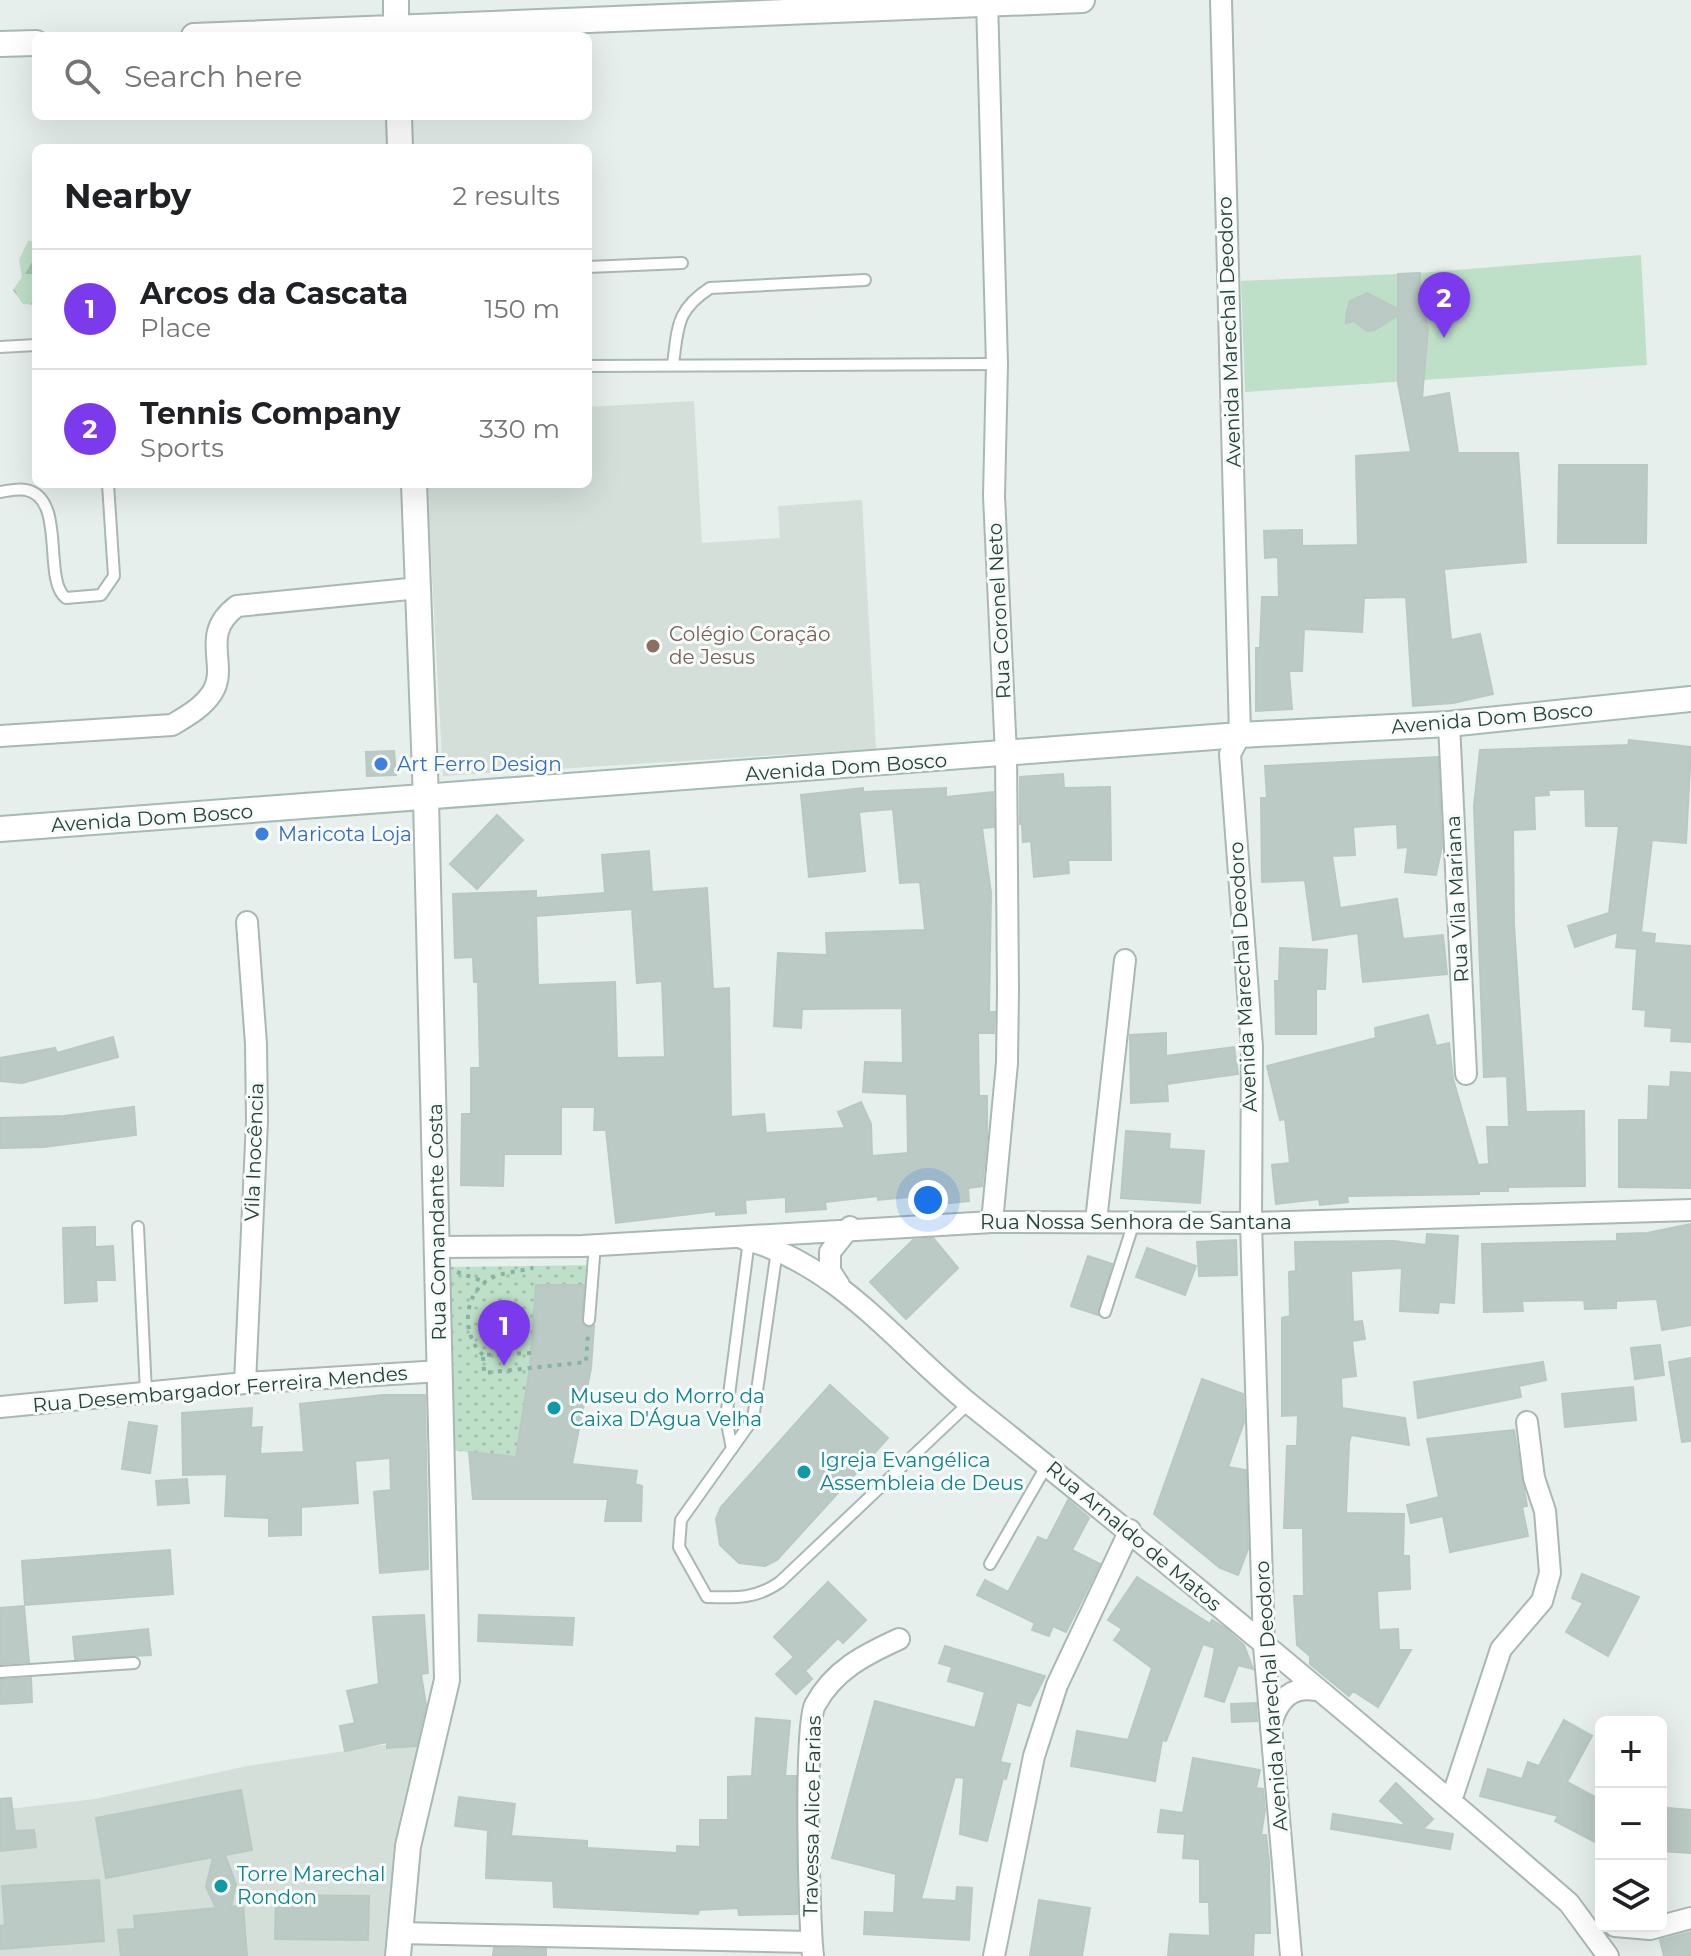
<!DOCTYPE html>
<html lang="en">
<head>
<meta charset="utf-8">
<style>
  :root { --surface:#fff; --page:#f2f2f2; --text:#202124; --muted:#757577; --line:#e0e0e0; --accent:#7c3aed }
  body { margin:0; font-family:Montserrat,sans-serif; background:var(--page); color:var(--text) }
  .controls { position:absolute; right:24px; bottom:24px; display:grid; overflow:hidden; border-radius:12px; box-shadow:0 8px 32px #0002 }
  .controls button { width:72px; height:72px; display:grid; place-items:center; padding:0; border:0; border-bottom:2px solid var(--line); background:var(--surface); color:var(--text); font:40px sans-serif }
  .you { position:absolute; left:928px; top:1200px; width:28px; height:28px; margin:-20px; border:6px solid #fff; border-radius:50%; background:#1a73e8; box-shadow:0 0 0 12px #1a73e833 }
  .badge { display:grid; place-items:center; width:52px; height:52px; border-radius:50%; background:var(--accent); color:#fff; font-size:26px; font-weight:700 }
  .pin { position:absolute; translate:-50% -66px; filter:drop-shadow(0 2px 4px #0008) }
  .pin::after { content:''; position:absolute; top:42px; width:28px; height:24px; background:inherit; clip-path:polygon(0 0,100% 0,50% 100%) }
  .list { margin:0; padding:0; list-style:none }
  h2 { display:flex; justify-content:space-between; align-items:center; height:104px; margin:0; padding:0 32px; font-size:34px }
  h2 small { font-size:26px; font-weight:400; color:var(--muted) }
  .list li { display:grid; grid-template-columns:52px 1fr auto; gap:24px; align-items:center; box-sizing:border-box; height:120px; padding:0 32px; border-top:2px solid var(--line) }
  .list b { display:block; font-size:30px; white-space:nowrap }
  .list p { margin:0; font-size:26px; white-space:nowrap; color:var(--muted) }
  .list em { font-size:26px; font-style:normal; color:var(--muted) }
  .icon { flex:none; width:44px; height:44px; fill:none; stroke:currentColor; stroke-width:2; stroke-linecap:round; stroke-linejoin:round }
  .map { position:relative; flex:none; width:1691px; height:1956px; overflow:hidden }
  .search { position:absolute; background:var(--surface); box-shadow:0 8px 32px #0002; left:32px; top:32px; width:560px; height:88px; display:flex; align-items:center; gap:20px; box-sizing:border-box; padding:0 28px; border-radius:12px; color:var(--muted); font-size:30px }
  .panel { position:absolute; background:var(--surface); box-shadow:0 8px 32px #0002; left:32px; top:144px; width:560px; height:344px; border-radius:12px }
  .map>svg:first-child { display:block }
  .built { fill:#d4dfda }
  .grass { fill:#bfe0c8 }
  .forest { fill:url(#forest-firs) }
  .park { fill:url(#park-dots) }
  .building { fill:#bbcac4; stroke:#b8c9c2; stroke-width:2; fill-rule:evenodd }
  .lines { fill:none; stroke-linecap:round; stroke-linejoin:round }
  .service-casing { stroke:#a8b8b2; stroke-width:14 }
  .minor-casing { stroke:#a8b8b2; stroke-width:24 }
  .tertiary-casing { stroke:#a8b8b2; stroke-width:28 }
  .secondary-casing { stroke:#a4bbb3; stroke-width:28 }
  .path { stroke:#86b3a5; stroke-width:4; stroke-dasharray:4 6; stroke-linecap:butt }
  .service { stroke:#fff; stroke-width:10 }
  .minor { stroke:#fff; stroke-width:20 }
  .tertiary { stroke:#fff; stroke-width:24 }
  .secondary { stroke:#fff; stroke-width:24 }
  .education-dot { fill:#8d6e63; stroke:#f7fbf9; stroke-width:3 }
  .shop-dot { fill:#3f7fe0; stroke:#f7fbf9; stroke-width:3 }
  .culture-dot { fill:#0f9aa8; stroke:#f7fbf9; stroke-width:3 }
  .labels { text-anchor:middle; stroke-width:6; stroke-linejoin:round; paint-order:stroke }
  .street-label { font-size:20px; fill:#24423a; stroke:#f7fbf9 }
  .education-label { font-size:20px; fill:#785e54; stroke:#f7fbf9; text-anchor:start }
  .shop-label { font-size:20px; fill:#366cbe; stroke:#f7fbf9; text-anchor:start }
  .culture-label { font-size:20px; fill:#0d838f; stroke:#f7fbf9; text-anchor:start }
</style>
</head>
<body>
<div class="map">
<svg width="1691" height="1956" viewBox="0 0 1691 1956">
  <defs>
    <pattern id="forest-firs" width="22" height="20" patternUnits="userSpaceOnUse" patternTransform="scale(2)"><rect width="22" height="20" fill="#bfe0c8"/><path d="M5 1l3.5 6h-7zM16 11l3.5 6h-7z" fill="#a4c1ad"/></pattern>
    <pattern id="park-dots" width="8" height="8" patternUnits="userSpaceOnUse" patternTransform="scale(2)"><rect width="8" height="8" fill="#bfe0c8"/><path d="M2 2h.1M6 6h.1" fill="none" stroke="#a4c1ad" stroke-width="1.8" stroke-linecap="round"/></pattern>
  </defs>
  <rect width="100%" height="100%" fill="#e6efeb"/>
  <!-- built -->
  <path class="built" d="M694,401l8,142 78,-5 -2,-32 84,-6 14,249 -433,27 -16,-292h161v-77z
    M422,1739l-20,80 -16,137h-386v-146l95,-11 152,-33z"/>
  <!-- grass -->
  <path class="grass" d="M1641,255l6,110 -402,27 -4,-111 179,-8z"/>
  <!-- forest -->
  <path class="forest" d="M28,241h8v64l-13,-1 -10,-14 9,-13 -3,-17z"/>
  <!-- park -->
  <path class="park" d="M599,1265l-8,103 -19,96 -122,-14 -4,-183z"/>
  <!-- building -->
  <path class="building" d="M1420,273v20l8,36 -6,69 27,-5 9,60h60l8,109 -82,7 7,71 29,-6 13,60 -40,9 -40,3 -7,-109 -42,1 -2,34 -58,-3 -2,42h-13l3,38 -36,2v-63h4l2,-51h17l-1,-40 -13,1 -1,-27 38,-1v16l56,-1 -2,-89 55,-4 -13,-69v-68l-23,15 -8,1 -13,-10 -8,2 1,-12 3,-10 17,-8 31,16v-35z
    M1559,465h88l-1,78h-88z
    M1629,740l62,7 -5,96 -34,-3 -11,92 14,2 -1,9 37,3v96l-20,-1 1,-13 -27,-2 1,-16 -13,-1 4,-60 -21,-2 2,-15 -43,15 -7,-21 41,-13 10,-87h-33l-1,-37 -37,1 1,5 -15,1 1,33 -22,1 1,94 12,188 58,-1 1,75 -77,1v4h-29v3l-132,2 1,6 -28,3 -1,-6 -43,5 -4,-39 18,-2 -5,-44 -5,1 -13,-54 109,-28 -1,-10 53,-13 8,31 13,-3 4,36 25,86 11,-1 -2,-37h22l-2,-51 -23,1 -10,-271 6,-56 148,-5z
    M394,751l2,24 -29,1 -1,-24z
    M1438,757l4,89 -6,29 -31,-3 3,-25 -10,1 -1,-24 -44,3 2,28 -23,1 8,52 57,-9 6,40 40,-4 4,39 -84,8 -5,-49 -45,7 -8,-60 -43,2 -1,-84h6l-2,-32z
    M1063,774l1,14 46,-1 1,73h-43l1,13 -35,4 -3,-36 -8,1 -1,-18h-2v-47z
    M863,788v4l83,-4v9l47,-5 1,35 -12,1 9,65 -2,119h6l-1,21h-16l1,63h8v43l-5,47 -14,2 1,13 -39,4v-10l-52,5v-4l-53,6 1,7 -40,3v-15l-41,3 1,13 -30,2v-4l-100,12 -10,-93h-12l1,-23h-34v47h-57l-1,32 -42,-1 1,-71h9v-46h9l-2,-86h-4l-1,-25 -18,1 -2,-64 83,-3v7l69,-5 -3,-38 47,-4 3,41 55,-4 6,101 16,-1 2,129 33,-3 2,19 79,-5 -7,-16 23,-10 10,22 1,32 36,-3 -1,-59 -44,-2 2,-30 38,1 -1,-55 -100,1 -1,19 -27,-2 4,-73 49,2 -1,-22 99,-3 -5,-48 -20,1 -7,-74 -34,3 6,59 -56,6 -8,-82zM632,909l5,74 25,-2 3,76 -48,1 -2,-76 -77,3 -2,-69z
    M497,815l26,25 -46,49 -27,-25z
    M1280,948l47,2 -2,39h-9v45h-40l-1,-53h4z
    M1166,1033v23l68,-9 4,27 -71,10 1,17 -37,2 -1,-68z
    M113,1037l5,20 -96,26 -22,-2v-23l55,-10 2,5z
    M1671,1072l20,1v115l-72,-1v-67h29l1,-34 21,1z
    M134,1107l2,28 -92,12 -44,1v-30l64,-2z
    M1126,1131l44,3 -1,15 35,2 -4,52 -79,-5z
    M1691,1224v101l-29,5 -5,-31 -41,2v7l-31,1 -1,-9 -62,1 1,10 -39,1 -2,-68 135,-3v-7l30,-1z
    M95,1227v20l18,-1 2,34h-19l1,21 -32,2 -2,-75z
    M1427,1234l31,2 -4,67 -15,-1 -1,11 -38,-2 2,-43 -51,3 2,51 9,-1 3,18 -13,2 4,35 -15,2 1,30 63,10 4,27 -58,-10 -2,8 -3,70 58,1 -1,42h6l1,33 -33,2 2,39 19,-1 1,21h12l-33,57 -25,-16 -4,5 -39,-32v-8l-13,-11 -3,-49h10l-1,-68h-19l3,-82h10l1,-31 -16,1v-98l8,-2 -1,-44 7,-1 -1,-29 98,-1 33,4z
    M933,1238l25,30 -52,51 -36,-37 43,-42z
    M1236,1240l1,35 -38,1 -2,-34z
    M1147,1248l49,18 -11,29 -49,-18z
    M1088,1256l24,8 -14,51 -27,-9z
    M536,1285h48l-2,38 6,5 6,-2 -3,42 -19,96 65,7 -2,13 7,2 -1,35h-36l3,-22h-135l-4,-47 47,5 14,-90z
    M1660,1345l4,30 -29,4 -4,-31z
    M1691,1358v83l-9,1 -13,-80z
    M1543,1362l3,18 -27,6 2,11 -103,21 -4,-36z
    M1202,1379l41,15 1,28 -16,45 18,3 2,79 -10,26 -18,-7 -66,-54z
    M830,1385l58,53 -111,122 -12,6 -26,-3 -19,-18 -4,-26 5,-12z
    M1633,1387l3,33 -71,7 -3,-33z
    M383,1395h42l3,174 -48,4 -6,-81 17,-2 -1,-32 -35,3 3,42 -57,4v28l-32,1v-18l-44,-2 2,-42 -44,1 -1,-62 70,-5 -1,20 11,-1 -2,27 44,-2 -4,-48z
    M129,1422l28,4 -7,47 -28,-4z
    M1514,1430l13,76 -5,1 6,29 -78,16 -7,-36 -32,7 -4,-18 32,-8 -12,-58z
    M187,1479l2,24 -31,2 -2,-24z
    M1068,1500l21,18 -17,32 28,14 -34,68 -13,-6 -4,10 -17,-6 3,-7 -58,-28 8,-15 23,12 30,-55 9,4z
    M170,1550l3,44 -148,11 -3,-44z
    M1582,1574l57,23 -31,59 -42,-24 17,-29 -11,-5z
    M1137,1577l73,47 2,-4 13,8 19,17 9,24 -15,-4 -14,37 -19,-6 10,-48 -12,-4 -37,97 -4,-1 -7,41 -84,-15 6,-35 51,9 24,-72 -38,-28 8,-11 -14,-9z
    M828,1582l38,38 -23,23 -5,-5 -33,33 7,8 -16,15 -20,-20 18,-17 -20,-20z
    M24,1606l5,56 -29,2v-56z
    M424,1615l4,58 -7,1 5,31 -10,41 -29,2v-6l-42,9 -5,-25 15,-3 -8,-32 32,-7 -6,-67z
    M479,1615l95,3 -2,27 -94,-4z
    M148,1629l3,26 -76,4 -2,-22z
    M945,1646l100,30 -15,30 -13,-4 -17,60 10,2 -4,15 -3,-1 -16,63 -27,-7 4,-56 -9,-1 -34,122 35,2 1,-14 15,1 -3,52 -105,-6 1,-22 29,1 2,-39 -64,-16 43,-157 100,27 10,-36 -37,-11 4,-14 -13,-4z
    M31,1678l1,24 -32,2v-24z
    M1256,1703l1,18 -25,1 -1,-18z
    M756,1718l34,3 -5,55h11l1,138 -58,1 -1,-7 -39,2 -1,4 -144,-7 -1,-26 -67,-3 2,-48 -33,-4 4,-29 56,7 -4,32 76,5v7l90,5v-7l23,1v-27h28v-43l24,-1z
    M1564,1720l28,16 -25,46 34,18v45l-46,-24 3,-5 -78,-20 8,-27 34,10 6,-17 11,4z
    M1193,1758l67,12 -4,18 7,1 2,21 -4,25h5l3,26 1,72h-16l-1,23h-85l2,-22 40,2 -1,-34h-9v-43l-17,-1 2,-24 -27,-2 3,-22 22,3z
    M1396,1783l37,36 -10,10 30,5 -3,15 -119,-20 2,-15 74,12 -27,-25z
    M241,1790l11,60 -27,5 11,29 -5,23 12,-2 4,51h-126l-3,-26 17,-1 -1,-13 82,-8 -10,-21 7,-30 -107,21 -10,-60z
    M11,1798l4,33 19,-1 2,17 -36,4v-52z
    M1668,1808l23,2v43l-30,-2v-31l6,1z
    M99,1880l5,61 -103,8 -1,-23 5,-1 -3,-39z
    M276,1895l93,1 -1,44 -93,-1z
    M1039,1900l51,8 -8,48h-52z
    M1691,1932v24h-27l-4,-16z
    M494,1948l52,1v7h-53z"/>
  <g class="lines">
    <defs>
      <path id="service" d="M588,267l94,-4
        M0,347l36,-2
        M673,364c5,-37 3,-54 37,-76l155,-8
        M588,366l409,-2
        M0,492c8,-1 18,-4 26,-2 41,8 16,90 40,108l35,-3 13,-19 -6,-92
        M138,1227l8,165
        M777,1250l-24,169 -72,101 -2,27 28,50c29,1 49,2 73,-15l189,-179
        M1105,1312l29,-90
        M589,1320l6,-76
        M732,1449l-6,-31 23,-178
        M990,1564l57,-99
        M0,1672l134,-9"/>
      <path id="minor" d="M987,0l10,364 -3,132 12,259 2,235 -1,73 -15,159
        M1221,0l19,735 -10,19 22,293 -1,176 13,423 27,310
        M1449,724l17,350
        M0,736l172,-11c15,-9 30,-17 40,-32 18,-28 -14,-58 25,-87l182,-18
        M1096,1221l29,-261
        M744,1239c96,26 153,106 227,166 202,161 402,328 598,498l39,53
        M438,1247l144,-1 410,-24 259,1 440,-13
        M839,1285l-9,-14v-19l20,-25
        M245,1383l12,-262 -1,-77 -9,-122
        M0,1407l245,-24 196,-12
        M1272,1721c7,-22 20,-35 43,-31
        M1451,1801l50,-152 41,-48 8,-28 -5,-62 -11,-33 -7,-56
        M1615,1926l35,3 41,-11
        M400,1933l411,9
        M813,1956c-4,-32 -9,-231 2,-251 19,-35 49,-50 84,-66
        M994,1956l40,-200 23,-71 73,-155"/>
      <path id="tertiary" d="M194,36l888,-36
        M396,36v-36
        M0,44l36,-1
        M399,116l1,32
        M398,1956l10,-110 39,-166 -21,-881 -12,-315"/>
      <path id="secondary" d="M0,829l1240,-94 209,-11 242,-25"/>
    </defs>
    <!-- service casing -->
    <use href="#service" class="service-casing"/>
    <!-- minor casing -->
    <use href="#minor" class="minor-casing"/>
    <!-- tertiary casing -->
    <use href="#tertiary" class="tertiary-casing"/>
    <!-- secondary casing -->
    <use href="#secondary" class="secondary-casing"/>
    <!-- path -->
    <path class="path" d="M457,1272l28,10
      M531,1353l-48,2 1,18 102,-11 2,-29
      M483,1355c-20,-18 -21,-55 2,-73 12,-10 33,-10 48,-14"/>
    <!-- service -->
    <use href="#service" class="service"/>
    <!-- minor -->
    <use href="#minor" class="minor"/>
    <!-- tertiary -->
    <use href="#tertiary" class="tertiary"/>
    <!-- secondary -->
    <use href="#secondary" class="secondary"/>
  </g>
  <!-- markers -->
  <circle class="education-dot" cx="653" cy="646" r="8"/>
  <g class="shop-dot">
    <circle cx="381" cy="764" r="8"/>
    <circle cx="262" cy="834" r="8"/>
  </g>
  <g class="culture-dot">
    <circle cx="554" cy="1408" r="8"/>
    <circle cx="804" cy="1472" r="8"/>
    <circle cx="221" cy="1886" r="8"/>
  </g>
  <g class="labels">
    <!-- street labels -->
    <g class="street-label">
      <text transform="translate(1229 332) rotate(-92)" y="7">Avenida Marechal Deodoro</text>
      <text transform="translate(999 611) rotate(-93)" y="7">Rua Coronel Neto</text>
      <text transform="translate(1492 718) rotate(-5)" y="7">Avenida Dom Bosco</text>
      <text transform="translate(846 767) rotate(-4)" y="7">Avenida Dom Bosco</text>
      <text transform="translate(152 818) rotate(-4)" y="7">Avenida Dom Bosco</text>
      <text transform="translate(1457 899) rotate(-93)" y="7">Rua Vila Mariana</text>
      <text transform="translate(1243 977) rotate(-93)" y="7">Avenida Marechal Deodoro</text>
      <text transform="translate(254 1152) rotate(-88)" y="7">Vila Inocência</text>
      <text transform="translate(437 1222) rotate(-91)" y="7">Rua Comandante Costa</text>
      <text x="1136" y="1229">Rua Nossa Senhora de Santana</text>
      <text transform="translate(220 1389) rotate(-5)" y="7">Rua Desembargador Ferreira Mendes</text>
      <text transform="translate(1134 1536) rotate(40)" y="7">Rua Arnaldo de Matos</text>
      <text transform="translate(1271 1696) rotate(-94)" y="7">Avenida Marechal Deodoro</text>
      <text transform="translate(812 1816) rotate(-89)" y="7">Travessa Alice Farias</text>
    </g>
    <!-- education labels -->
    <g class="education-label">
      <text x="669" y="641">Colégio Coração<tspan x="669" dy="23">de Jesus</tspan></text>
    </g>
    <!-- shop labels -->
    <g class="shop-label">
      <text x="397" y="771">Art Ferro Design</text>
      <text x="278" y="841">Maricota Loja</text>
    </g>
    <!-- culture labels -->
    <g class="culture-label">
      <text x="570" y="1403">Museu do Morro da<tspan x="570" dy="23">Caixa D'Água Velha</tspan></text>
      <text x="820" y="1467">Igreja Evangélica<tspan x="820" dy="23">Assembleia de Deus</tspan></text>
      <text x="237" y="1881">Torre Marechal<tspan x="237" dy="23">Rondon</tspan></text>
    </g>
  </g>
</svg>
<div class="controls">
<button>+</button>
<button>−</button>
<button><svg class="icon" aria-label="layers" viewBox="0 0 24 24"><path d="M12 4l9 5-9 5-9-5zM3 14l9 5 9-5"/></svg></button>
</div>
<div class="you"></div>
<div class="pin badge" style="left:504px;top:1366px">1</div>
<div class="pin badge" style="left:1444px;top:338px">2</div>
<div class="search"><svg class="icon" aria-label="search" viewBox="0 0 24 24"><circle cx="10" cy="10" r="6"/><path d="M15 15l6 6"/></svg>Search here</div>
<section class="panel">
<h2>Nearby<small>2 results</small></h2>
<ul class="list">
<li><span class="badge">1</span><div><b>Arcos da Cascata</b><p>Place</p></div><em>150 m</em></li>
<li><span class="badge">2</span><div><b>Tennis Company</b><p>Sports</p></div><em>330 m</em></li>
</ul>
</section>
</div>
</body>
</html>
